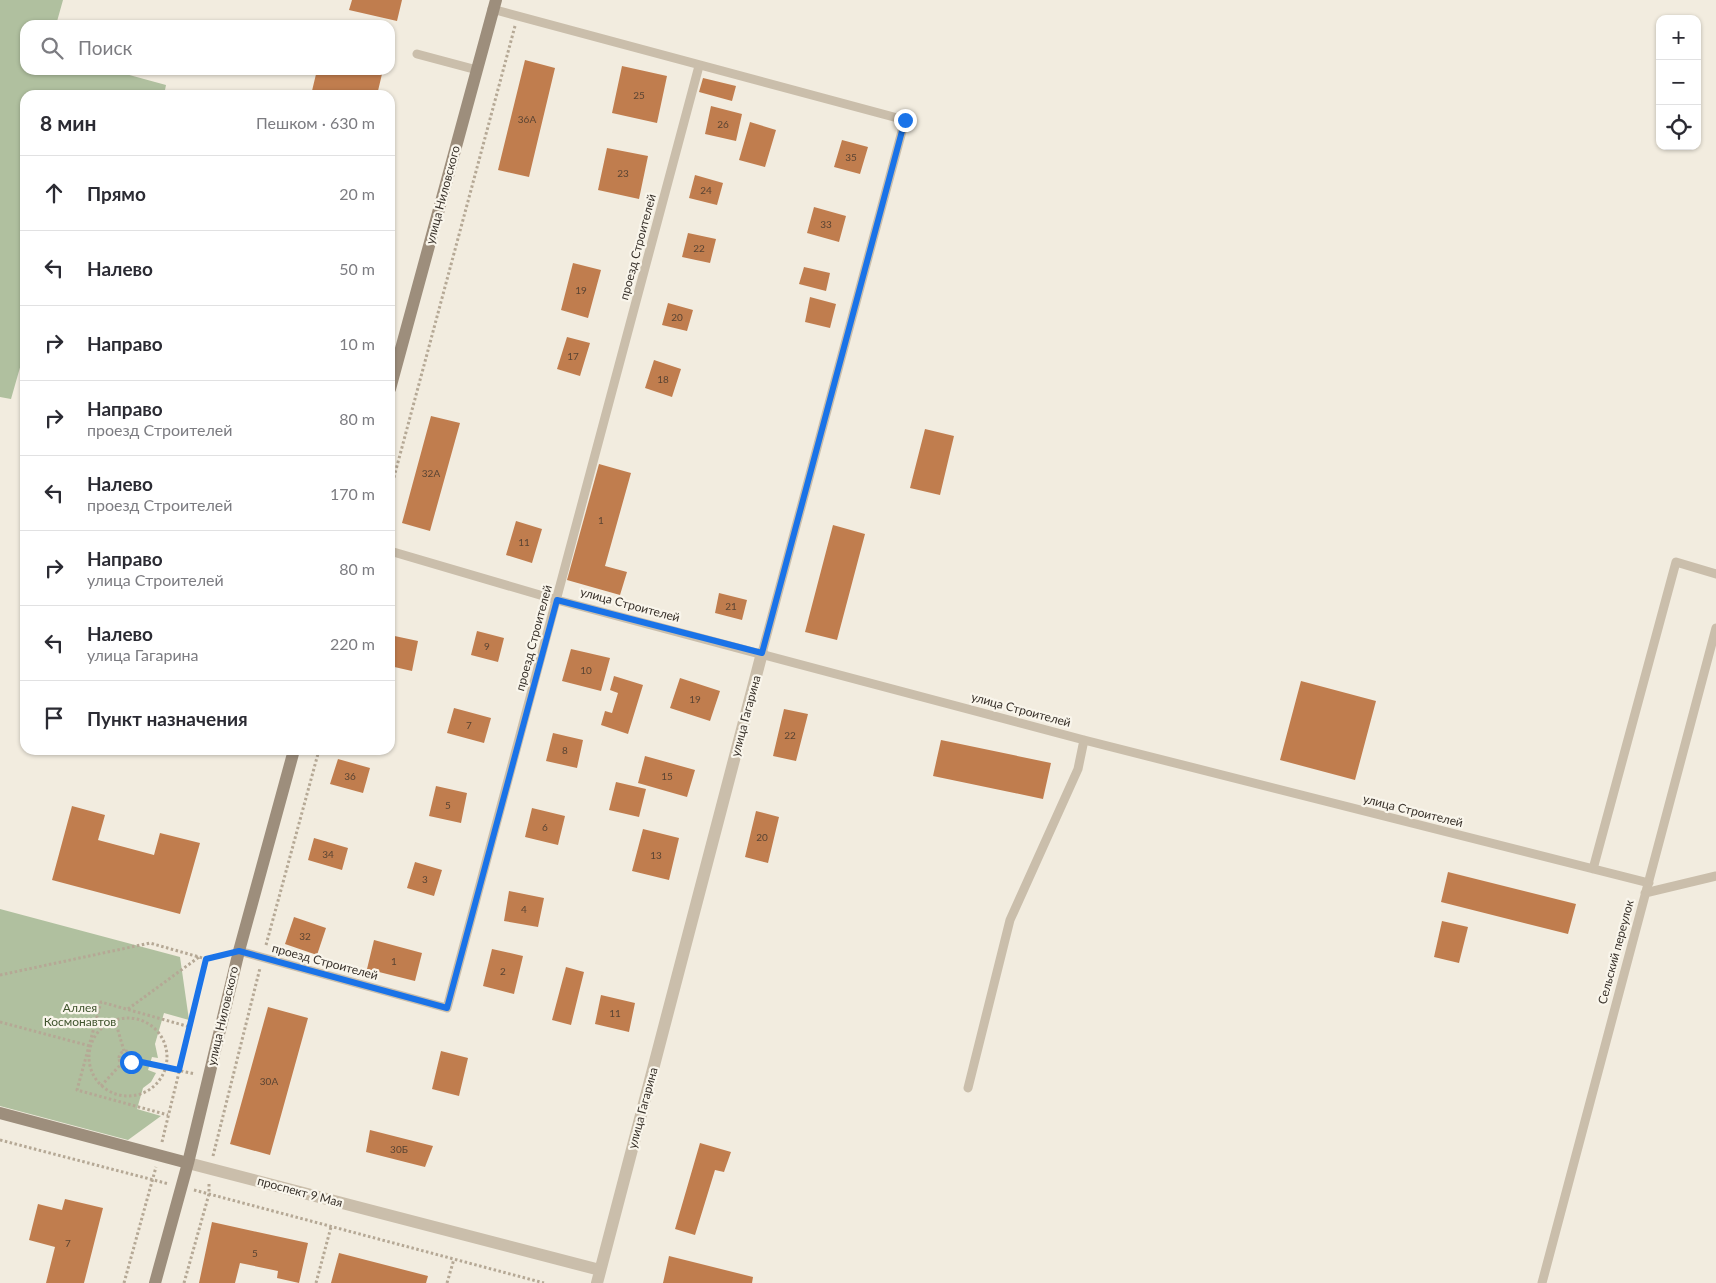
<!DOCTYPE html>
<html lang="ru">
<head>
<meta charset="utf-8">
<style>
  :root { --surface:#fff; --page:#f2f2f3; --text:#2b2b33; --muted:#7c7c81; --line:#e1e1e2 }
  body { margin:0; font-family:Lato,sans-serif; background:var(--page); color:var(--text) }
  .controls { position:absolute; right:15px; top:15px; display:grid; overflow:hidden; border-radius:10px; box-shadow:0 1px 4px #0004 }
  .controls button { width:45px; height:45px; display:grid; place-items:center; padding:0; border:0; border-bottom:1px solid var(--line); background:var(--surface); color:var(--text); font:25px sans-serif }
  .stop { position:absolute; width:15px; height:15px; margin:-11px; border:4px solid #1a73e8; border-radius:50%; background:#fff }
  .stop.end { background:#1a73e8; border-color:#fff; box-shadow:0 1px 5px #0008 }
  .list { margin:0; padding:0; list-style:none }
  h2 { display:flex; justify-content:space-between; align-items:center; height:65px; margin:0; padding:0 20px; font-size:21px }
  h2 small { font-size:16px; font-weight:400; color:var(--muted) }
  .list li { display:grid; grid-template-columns:32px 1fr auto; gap:15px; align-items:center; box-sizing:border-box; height:75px; padding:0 20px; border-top:1px solid var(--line) }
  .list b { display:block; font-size:19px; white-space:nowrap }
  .list p { margin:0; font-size:16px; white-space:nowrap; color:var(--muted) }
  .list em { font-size:16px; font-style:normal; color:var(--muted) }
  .icon { flex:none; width:28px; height:28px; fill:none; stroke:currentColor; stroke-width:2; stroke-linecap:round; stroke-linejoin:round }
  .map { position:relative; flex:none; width:1716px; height:1283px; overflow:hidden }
  .search { position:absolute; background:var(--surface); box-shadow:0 1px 4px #0004; left:20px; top:20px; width:375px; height:55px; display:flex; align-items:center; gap:12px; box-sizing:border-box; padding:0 18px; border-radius:15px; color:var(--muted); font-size:19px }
  .panel { position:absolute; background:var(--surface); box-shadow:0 1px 4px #0004; left:20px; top:90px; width:375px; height:665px; border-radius:15px }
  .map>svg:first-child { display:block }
  .green { fill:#b0c09f }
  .building { fill:#c07d4e }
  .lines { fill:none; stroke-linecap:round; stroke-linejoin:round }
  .path { stroke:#b5a895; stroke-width:3; stroke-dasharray:2.5 2.5; stroke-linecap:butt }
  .lane { stroke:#cabeab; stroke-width:9 }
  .street { stroke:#cabeab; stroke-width:12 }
  .secondary { stroke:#9d8e7c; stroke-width:12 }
  .route { stroke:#1a73e8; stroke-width:6 }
  .labels { text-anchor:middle; stroke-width:4.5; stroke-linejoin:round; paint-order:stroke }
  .number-label { font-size:10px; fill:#5a4433 }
  .street-label { font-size:12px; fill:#38312a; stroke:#f9f5eb }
  .park-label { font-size:12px; fill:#41552f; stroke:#f9f5eb }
</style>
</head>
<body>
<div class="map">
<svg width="1716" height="1283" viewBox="0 0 1716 1283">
  <rect width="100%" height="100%" fill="#f2ecdf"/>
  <!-- green -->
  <path class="green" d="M0,0h63l-7,25h-31v45h86l55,15 -2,10h-139v255l-14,49 -11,-2z
    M0,909l180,48 9,63 -25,-7 -9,31 3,14 -6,-1 -4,13 8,3 -5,9 -8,6 -6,21 24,7 -33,24 -128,-34z"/>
  <!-- building -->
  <path class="building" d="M352,0h50l-5,21 -48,-11z
    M525,60l30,8 -26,109 -31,-7z
    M622,66l45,10 -10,47 -45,-10z
    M317,70h46l19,4 -5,21h-66z
    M703,78l33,8 -4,15 -33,-9z
    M711,106l31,8 -6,27 -31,-7z
    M750,122l26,8 -11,37 -26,-7z
    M842,140l26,7 -8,27 -26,-7z
    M607,148l41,8 -9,43 -41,-9z
    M695,175l28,8 -6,22 -28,-7z
    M814,207l32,9 -7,26 -32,-9z
    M688,233l28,6 -6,24 -28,-6z
    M573,263l28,7 -13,48 -27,-8z
    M804,267l26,6 -4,18 -27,-7z
    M810,297l26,7 -6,24 -25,-6z
    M668,303l25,7 -6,21 -25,-6z
    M567,337l23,6 -10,33 -23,-7z
    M654,360l27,9 -9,28 -27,-9z
    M431,416l29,7 -30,108 -28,-8z
    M925,429l29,7 -14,59 -30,-7z
    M599,464l32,9 -26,93 22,6 -7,23 -53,-15z
    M516,521l26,8 -10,34 -26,-8z
    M833,525l32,9 -28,106 -32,-8z
    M719,593l28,7 -5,20 -27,-7z
    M477,631l27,7 -6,24 -27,-7z
    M390,635l28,6 -6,30 -22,-5z
    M571,649l39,9 -9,33 -39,-10z
    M614,676l29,9 -15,49 -27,-9 4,-14 7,2 6,-20 -8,-3z
    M680,678l40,13 -10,30 -40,-13z
    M1301,681l75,20 -21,79 -75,-20z
    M454,708l37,10 -7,25 -37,-10z
    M784,709l24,5 -12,47 -23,-5z
    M553,733l30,7 -6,28 -31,-7z
    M941,740l110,23 -8,36 -110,-23z
    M645,756l50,14 -8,27 -49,-14z
    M338,759l32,9 -7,25 -33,-9z
    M616,782l30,7 -7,28 -30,-7z
    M436,786l31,7 -6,30 -32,-7z
    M72,806l33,9 -7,25 56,15 6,-22 40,10 -20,71 -128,-34z
    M532,808l33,8 -7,29 -33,-8z
    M756,811l23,6 -11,46 -23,-6z
    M643,829l36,9 -10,42 -37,-9z
    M314,838l34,10 -6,22 -34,-10z
    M415,862l27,8 -8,26 -27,-8z
    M1448,872l128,32 -8,30 -127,-32z
    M509,891l35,7 -6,29 -34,-6z
    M294,917l32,11 -9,27 -32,-11z
    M1442,921l26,6 -9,36 -25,-6z
    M374,940l48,13 -7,28 -48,-12z
    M492,949l31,7 -9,38 -31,-8z
    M566,967l18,5 -13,53 -19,-5z
    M601,995l34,8 -6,29 -34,-8z
    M268,1007l40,11 -38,137 -40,-11z
    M441,1051l27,7 -9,38 -27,-7z
    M370,1130l63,16 -8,21 -59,-15z
    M700,1143l31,9 -7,20 -9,-2 -20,65 -20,-6z
    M65,1199l38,9 -19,75h-38l9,-36 -26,-7 9,-36 24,6z
    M212,1222l96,21 -9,40 -22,-5 1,-7 -38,-8 -5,20h-36z
    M339,1253l89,23 -2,7h-95z
    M669,1256l84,21 -1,6h-89z"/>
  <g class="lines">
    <!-- path -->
    <path class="path" d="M390,492l125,-466
      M266,945l53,-195
      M0,975l150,-32 56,16 18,-4
      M128,1009l71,-52
      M89 1057a39 39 0 1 1 78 0a39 39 0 1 1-78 0Z
      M115,1020l9,31
      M0,1022l90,24
      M190,1027l16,-68
      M119 1058a7 7 0 1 1 14 0a7 7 0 1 1-14 0Z
      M132,1060l63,14
      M101,1086l21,-23
      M0,1140l169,44
      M162,1142c9,-38 19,-77 28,-115l-89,-25 -24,88 91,25
      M213,1156l47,-188
      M194,1190l350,93
      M124,1283l32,-116
      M184,1283l25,-89v-12
      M316,1283l15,-56
      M447,1283l7,-24"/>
    <!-- lane -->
    <path class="lane" d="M492,9l413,111 -143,533
      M417,54l60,16
      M390,551l167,49 527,140 565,143
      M1593,869l83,-307 40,12
      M1645,893l71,-17
      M239,951l208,57 252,-942
      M968,1088l42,-168 68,-151 6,-29
      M1542,1283l174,-655"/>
    <!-- street -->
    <path class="street" d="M188,1163l412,107
      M597,1283l165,-630"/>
    <!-- secondary -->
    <path class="secondary" d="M390,389l106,-389
      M0,1113l188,50
      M155,1283l33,-120 51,-212 55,-201"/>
  </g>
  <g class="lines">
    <!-- route -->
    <path class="route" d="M131,1062l1,-2 47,10 27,-111 33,-8 208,57 110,-408 205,53 143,-533"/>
  </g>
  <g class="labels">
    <!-- number labels -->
    <g class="number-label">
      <text x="639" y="99">25</text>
      <text x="527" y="123">36А</text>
      <text x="723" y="128">26</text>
      <text x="851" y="161">35</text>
      <text x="623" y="177">23</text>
      <text x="706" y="194">24</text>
      <text x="826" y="228">33</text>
      <text x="699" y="252">22</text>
      <text x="581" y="294">19</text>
      <text x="677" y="321">20</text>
      <text x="573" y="360">17</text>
      <text x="663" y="383">18</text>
      <text x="431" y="477">32А</text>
      <text x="601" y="524">1</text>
      <text x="524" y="546">11</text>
      <text x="731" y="610">21</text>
      <text x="487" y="650">9</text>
      <text x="586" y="674">10</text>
      <text x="695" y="703">19</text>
      <text x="469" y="729">7</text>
      <text x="790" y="739">22</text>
      <text x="565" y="754">8</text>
      <text x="350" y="780">36</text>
      <text x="667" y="780">15</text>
      <text x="448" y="809">5</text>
      <text x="545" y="831">6</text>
      <text x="762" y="841">20</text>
      <text x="328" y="858">34</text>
      <text x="656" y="859">13</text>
      <text x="425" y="883">3</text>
      <text x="524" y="913">4</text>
      <text x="305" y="940">32</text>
      <text x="394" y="965">1</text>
      <text x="503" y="975">2</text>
      <text x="615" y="1017">11</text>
      <text x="269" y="1085">30А</text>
      <text x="399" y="1153">30Б</text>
      <text x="68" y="1247">7</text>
      <text x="255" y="1257">5</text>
    </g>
    <!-- street labels -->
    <g class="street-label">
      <text transform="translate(443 195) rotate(-75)" y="4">улица Ниловского</text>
      <text transform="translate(638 247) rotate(-75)" y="4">проезд Строителей</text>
      <text transform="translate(630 605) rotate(15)" y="4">улица Строителей</text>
      <text transform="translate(534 638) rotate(-75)" y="4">проезд Строителей</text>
      <text transform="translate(1021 710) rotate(15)" y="4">улица Строителей</text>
      <text transform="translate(746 716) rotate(-75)" y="4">улица Гагарина</text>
      <text transform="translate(1413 811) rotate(14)" y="4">улица Строителей</text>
      <text transform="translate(1616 952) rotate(-75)" y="4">Сельский переулок</text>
      <text transform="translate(325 962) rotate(15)" y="4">проезд Строителей</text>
      <text transform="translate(223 1016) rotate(-77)" y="4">улица Ниловского</text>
      <text transform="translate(643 1108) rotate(-75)" y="4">улица Гагарина</text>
      <text transform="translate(300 1192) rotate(15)" y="4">проспект 9 Мая</text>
    </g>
    <!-- park labels -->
    <g class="park-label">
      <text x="80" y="1012">Аллея<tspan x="80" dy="14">Космонавтов</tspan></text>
    </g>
  </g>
</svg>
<div class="controls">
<button>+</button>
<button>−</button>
<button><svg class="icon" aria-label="locate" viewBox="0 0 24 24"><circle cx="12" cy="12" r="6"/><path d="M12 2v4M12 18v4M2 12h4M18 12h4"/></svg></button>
</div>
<div class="stop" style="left:131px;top:1062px"></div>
<div class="stop end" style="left:905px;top:120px"></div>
<div class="search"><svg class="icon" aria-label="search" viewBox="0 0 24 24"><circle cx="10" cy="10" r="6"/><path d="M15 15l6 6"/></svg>Поиск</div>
<section class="panel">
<h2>8 мин<small>Пешком · 630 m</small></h2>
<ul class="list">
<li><svg class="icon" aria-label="ahead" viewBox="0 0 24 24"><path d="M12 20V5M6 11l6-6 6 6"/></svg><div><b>Прямо</b></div><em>20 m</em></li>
<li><svg class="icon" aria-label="left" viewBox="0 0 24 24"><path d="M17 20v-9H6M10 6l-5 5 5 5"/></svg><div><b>Налево</b></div><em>50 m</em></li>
<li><svg class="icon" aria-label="right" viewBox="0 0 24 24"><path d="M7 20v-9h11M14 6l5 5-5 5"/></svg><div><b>Направо</b></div><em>10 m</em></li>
<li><svg class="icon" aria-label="right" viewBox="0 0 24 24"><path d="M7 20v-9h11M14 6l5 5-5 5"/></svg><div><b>Направо</b><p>проезд Строителей</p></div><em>80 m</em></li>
<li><svg class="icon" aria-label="left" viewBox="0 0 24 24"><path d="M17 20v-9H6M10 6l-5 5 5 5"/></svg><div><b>Налево</b><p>проезд Строителей</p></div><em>170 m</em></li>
<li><svg class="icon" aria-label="right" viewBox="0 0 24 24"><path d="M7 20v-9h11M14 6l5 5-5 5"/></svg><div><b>Направо</b><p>улица Строителей</p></div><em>80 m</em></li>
<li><svg class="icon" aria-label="left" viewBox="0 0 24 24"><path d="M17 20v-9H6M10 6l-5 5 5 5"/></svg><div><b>Налево</b><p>улица Гагарина</p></div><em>220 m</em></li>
<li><svg class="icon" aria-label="arrive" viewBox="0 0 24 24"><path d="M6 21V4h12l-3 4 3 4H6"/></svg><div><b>Пункт назначения</b></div></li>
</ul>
</section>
</div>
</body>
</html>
